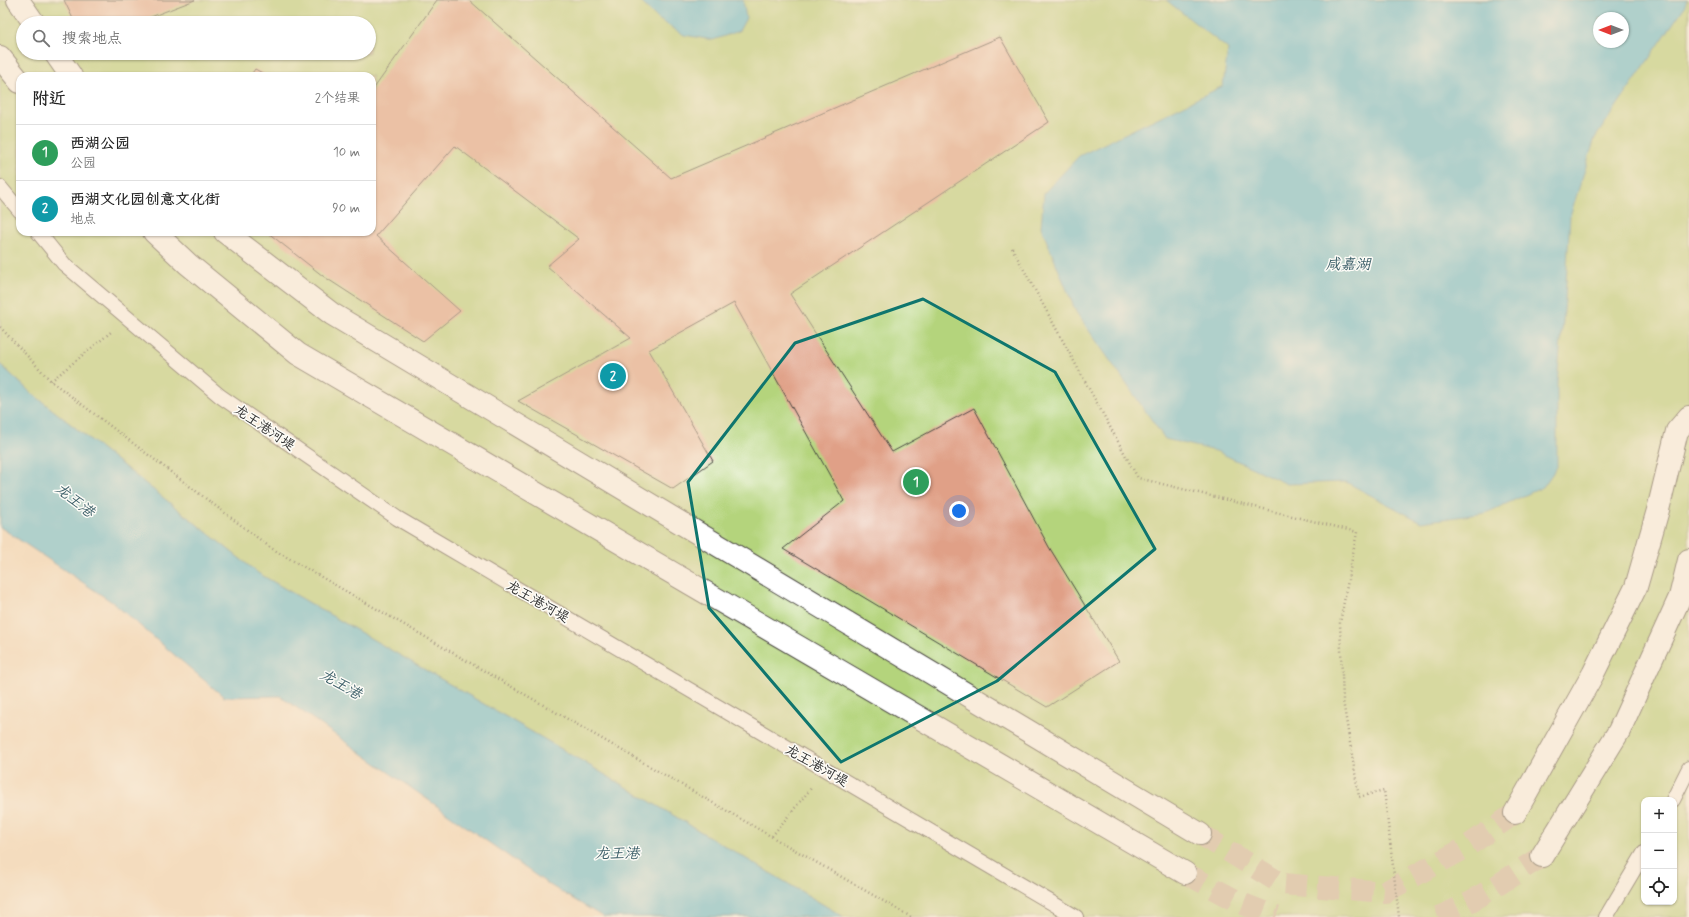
<!DOCTYPE html>
<html lang="zh">
<head>
<meta charset="utf-8">
<style>
  :root { --surface:#fff; --page:#f2f2f2; --text:#222; --muted:#767676; --line:#e0e0e0; --accent:#1f6fb2 }
  body { margin:0; font-family:Mynerve,"LXGW WenKai TC",sans-serif; background:var(--page); color:var(--text) }
  .controls { position:absolute; right:12px; bottom:12px; display:grid; overflow:hidden; border-radius:8px; box-shadow:0 1px 3px #0004 }
  .controls button { width:36px; height:36px; display:grid; place-items:center; padding:0; border:0; border-bottom:1px solid var(--line); background:var(--surface); color:var(--text); font:20px sans-serif }
  .compass { position:absolute; left:1593px; top:12px; width:36px; height:36px; border-radius:50%; background:var(--surface); box-shadow:0 1px 3px #0004; rotate:270deg }
  .you { position:absolute; left:959px; top:511px; width:14px; height:14px; margin:-10px; border:3px solid #fff; border-radius:50%; background:#1a73e8; box-shadow:0 0 0 6px #1a73e833 }
  .badge { display:grid; place-items:center; width:26px; height:26px; border-radius:50%; background:var(--accent); color:#fff; font-size:13px; font-weight:700 }
  .pin { position:absolute; translate:-50% -50%; border:2px solid #fff; box-shadow:0 1px 4px #0006 }
  .list { margin:0; padding:0; list-style:none }
  h2 { display:flex; justify-content:space-between; align-items:center; height:52px; margin:0; padding:0 16px; font-size:17px }
  h2 small { font-size:13px; font-weight:400; color:var(--muted) }
  .list li { display:grid; grid-template-columns:26px 1fr auto; gap:12px; align-items:center; box-sizing:border-box; height:56px; padding:0 16px; border-top:1px solid var(--line) }
  .list b { display:block; font-size:15px; white-space:nowrap }
  .list p { margin:0; font-size:13px; white-space:nowrap; color:var(--muted) }
  .list em { font-size:13px; font-style:normal; color:var(--muted) }
  .icon { flex:none; width:22px; height:22px; fill:none; stroke:currentColor; stroke-width:2; stroke-linecap:round; stroke-linejoin:round }
  .map { position:relative; flex:none; width:1689px; height:917px; overflow:hidden }
  .search { position:absolute; background:var(--surface); box-shadow:0 1px 3px #0004; left:16px; top:16px; width:360px; height:44px; display:flex; align-items:center; gap:10px; box-sizing:border-box; padding:0 14px; border-radius:22px; color:var(--muted); font-size:15px }
  .panel { position:absolute; background:var(--surface); box-shadow:0 1px 3px #0004; left:16px; top:72px; width:360px; height:164px; border-radius:12px }
  .map>svg:first-child { display:block }
  .green { fill:#b4d47c; stroke:#708054; fill-rule:evenodd }
  .water { fill:#5dc0db; stroke:#447683; fill-rule:evenodd }
  .building { fill:#e0a087 }
  .lines { fill:none; stroke-linecap:round; stroke-linejoin:round }
  .minor-tunnel { stroke:#ccb9a1; stroke-width:22; stroke-dasharray:22 11; stroke-linecap:butt }
  .service-casing { stroke:#494641; stroke-width:16 }
  .minor-casing { stroke:#494641; stroke-width:24 }
  .path { stroke:#494641; stroke-width:2.5; stroke-dasharray:1 3; stroke-linecap:butt }
  .service { stroke:#fff; stroke-width:14 }
  .minor { stroke:#fff; stroke-width:22 }
  .marked { fill:none; stroke:#0f766e; stroke-width:3; stroke-linejoin:round }
  .labels { text-anchor:middle; stroke-width:3; stroke-linejoin:round; paint-order:stroke }
  .street-label { font-size:14px; fill:#2b2b2b; stroke:#fdfcf7 }
  .water-label { font-size:15px; font-style:italic; fill:#3c5f69; stroke:#fdfcf7 }
</style>
</head>
<body>
<div class="map">
<svg width="1689" height="917" viewBox="0 0 1689 917">
  <rect width="100%" height="100%" fill="#fdfcf7"/>
  <filter id="ink" filterUnits="userSpaceOnUse"><feTurbulence type="fractalNoise" baseFrequency=".025" numOctaves="2"/><feDisplacementMap in="SourceGraphic" scale="8" xChannelSelector="R" yChannelSelector="G"/><feConvolveMatrix kernelMatrix="1 2 1 2 8 2 1 2 1" color-interpolation-filters="sRGB"/></filter>
  <filter id="wash" filterUnits="userSpaceOnUse"><feTurbulence type="fractalNoise" baseFrequency=".012" numOctaves="4" result="noise"/><feDisplacementMap in="SourceGraphic" scale="16" xChannelSelector="R" yChannelSelector="G"/><feGaussianBlur stdDeviation="0.9" result="paint"/><feColorMatrix in="noise" values="0 0 0 0 0 0 0 0 0 0 0 0 0 0 0 0 0 1.4 0 .05"/><feComposite in="paint" operator="in"/></filter>
  <g filter="url(#wash)">
    <rect width="100%" height="100%" fill="#f4dcbe"/>
    <!-- green -->
    <path class="green" d="M0,0h1689v917h-845l-262,-156 -324,-188 -229,-182 -29,-27zM1599,18h24v24h-24zM23,23h346v30h-346zM20,76h352v156h-352zM1644,800h30v102h-30z"/>
    <!-- water -->
    <path class="water" d="M639,0h104l3,18 -7,13 -26,9 -29,-5 -26,-16z
      M1166,0h521l-2,6 -90,132 -25,78 -5,84 -8,82v85l-14,20 -57,26 -65,9 -75,-40 -59,2 -71,-33 -51,-12 -89,-127 -35,-85 3,-34 35,-37 144,-70 5,-37zM1599,18h24v24h-24z
      M0,364l29,27 229,182 324,188 262,156h-241l-55,-33 -268,-188 -56,1 -112,-95 -112,-75z"/>
    <g id="blocks">
      <!-- building -->
      <path class="building" d="M64,0h131l-60,23h-60z
        M437,0h32l202,178 329,-141 49,85 -259,172 102,158 82,-44 75,139 70,114 -72,46 -264,-158 61,-48 -110,-198 -85,47 64,111 -40,28 -155,-88 113,-63 -84,-72 32,-27 -124,-93 -79,90 84,75 -37,30 -100,-65 -56,-44h105v-141z
        M255,69l13,7h-18z"/>
    </g>
  </g>
  <g filter="url(#ink)">
    <use href="#blocks" fill-opacity="0" stroke="#494641" stroke-width="1"/>
    <g class="lines">
      <!-- minor-tunnel -->
      <path class="minor-tunnel" d="M1200,834l82,50 103,8 80,-44 50,-35
        M1185,873l56,30 35,14
        M1438,917c34,-13 73,-41 104,-61"/>
      <defs>
        <path id="service" d="M0,187l20,24
          M38,232l26,32 156,132 177,122 679,399
          M1673,800l16,-32
          M1606,917l38,-64"/>
        <path id="minor" d="M18,0l16,23
          M55,53l16,23
          M0,57l20,25
          M154,232l34,32 110,90 887,519
          M225,232l107,82 868,520
          M1515,813l78,-139 43,-87 22,-77 19,-79 12,-14
          M1542,856l77,-125 61,-134 9,-37"/>
      </defs>
      <!-- service casing -->
      <use href="#service" class="service-casing"/>
      <!-- minor casing -->
      <use href="#minor" class="minor-casing"/>
      <!-- path -->
      <path class="path" d="M1012,248l126,230 219,54 -17,91 3,78 16,96 25,-7 15,127
        M0,327l51,54 220,167 640,369
        M51,381l60,-49
        M772,836l40,-49"/>
      <!-- service -->
      <use href="#service" class="service"/>
      <!-- minor -->
      <use href="#minor" class="minor"/>
    </g>
  </g>
  <!-- marked area -->
  <path d="M0 0H1689V917H0ZM923,299l132,73 100,177 -158,132 -156,81 -132,-154 -21,-126 107,-139z" fill="#f4dcbe" fill-opacity=".55" fill-rule="evenodd"/>
  <path class="marked" d="M923,299l132,73 100,177 -158,132 -156,81 -132,-154 -21,-126 107,-139z"/>
  <g class="labels">
    <!-- street labels -->
    <g class="street-label">
      <text transform="translate(265 427) rotate(34)" y="5">龙王港河堤</text>
      <text transform="translate(538 601) rotate(30)" y="5">龙王港河堤</text>
      <text transform="translate(817 765) rotate(30)" y="5">龙王港河堤</text>
    </g>
    <!-- water labels -->
    <g class="water-label">
      <text x="1348" y="269">咸嘉湖</text>
      <text transform="translate(75 500) rotate(38)" y="5">龙王港</text>
      <text transform="translate(341 684) rotate(30)" y="5">龙王港</text>
      <text x="617" y="858">龙王港</text>
    </g>
  </g>
</svg>
<div class="controls">
<button>+</button>
<button>−</button>
<button><svg class="icon" aria-label="locate" viewBox="0 0 24 24"><circle cx="12" cy="12" r="6"/><path d="M12 2v4M12 18v4M2 12h4M18 12h4"/></svg></button>
</div>
<svg class="compass" viewBox="-18 -18 36 36"><path d="M0-13l5 13h-10z" fill="#e53935"/><path d="M0 13l5-13h-10z" fill="#767676"/></svg>
<div class="you"></div>
<div class="pin badge" style="left:916px;top:482px;background:#2e9e5b">1</div>
<div class="pin badge" style="left:613px;top:376px;background:#0f9aa8">2</div>
<div class="search"><svg class="icon" aria-label="search" viewBox="0 0 24 24"><circle cx="10" cy="10" r="6"/><path d="M15 15l6 6"/></svg>搜索地点</div>
<section class="panel">
<h2>附近<small>2个结果</small></h2>
<ul class="list">
<li><span class="badge" style="background:#2e9e5b">1</span><div><b>西湖公园</b><p>公园</p></div><em>10 m</em></li>
<li><span class="badge" style="background:#0f9aa8">2</span><div><b>西湖文化园创意文化街</b><p>地点</p></div><em>90 m</em></li>
</ul>
</section>
</div>
</body>
</html>
